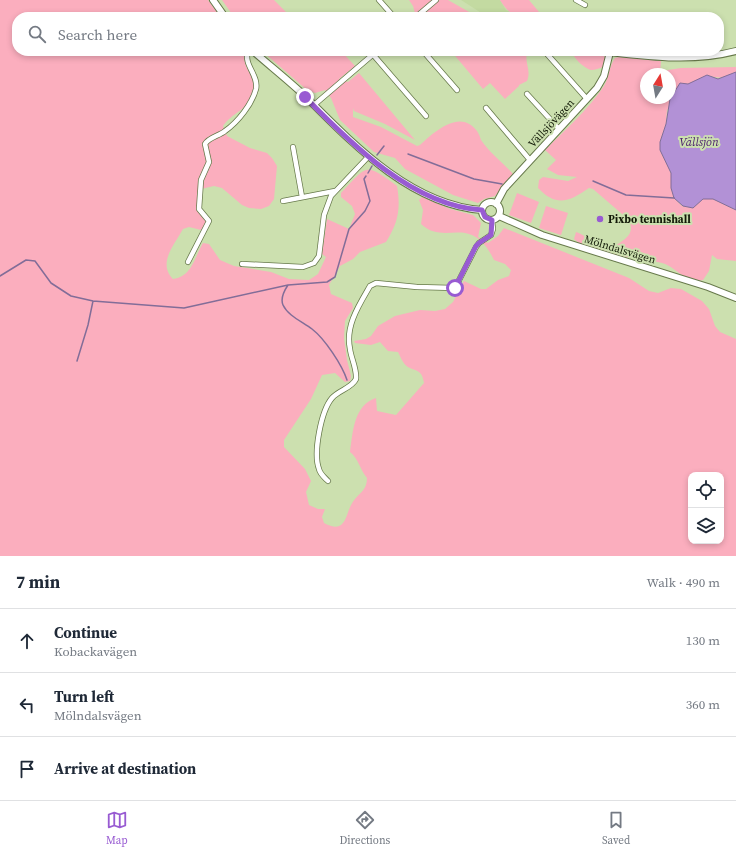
<!DOCTYPE html>
<html lang="en">
<head>
<meta charset="utf-8">
<style>
  :root { --surface:#fff; --page:#f6f6f7; --text:#1f2937; --muted:#747a83; --line:#e0e1e3; --accent:#985bd2 }
  body { margin:0; font-family:"Source Serif 4",serif; background:var(--page); color:var(--text) }
  .controls { position:absolute; right:12px; bottom:12px; display:grid; overflow:hidden; border-radius:8px; box-shadow:0 2px 6px #0003 }
  .controls button { width:36px; height:36px; display:grid; place-items:center; padding:0; border:0; border-bottom:1px solid var(--line); background:var(--surface); color:var(--text); font:20px sans-serif }
  .compass { position:absolute; left:640px; top:68px; width:36px; height:36px; border-radius:50%; background:var(--surface); box-shadow:0 2px 6px #0003; rotate:11deg }
  .stop { position:absolute; width:12px; height:12px; margin:-9px; border:3px solid #985bd2; border-radius:50%; background:#fff }
  .stop.end { background:#985bd2; border-color:#fff; box-shadow:0 1px 4px #0008 }
  .list { margin:0; padding:0; list-style:none }
  h2 { display:flex; justify-content:space-between; align-items:center; height:52px; margin:0; padding:0 16px; font-size:17px }
  h2 small { font-size:13px; font-weight:400; color:var(--muted) }
  .list li { display:grid; grid-template-columns:26px 1fr auto; gap:12px; align-items:center; box-sizing:border-box; height:64px; padding:0 16px; border-top:1px solid var(--line) }
  .list b { display:block; font-size:15px; white-space:nowrap }
  .list p { margin:0; font-size:13px; white-space:nowrap; color:var(--muted) }
  .list em { font-size:13px; font-style:normal; color:var(--muted) }
  .icon { flex:none; width:22px; height:22px; fill:none; stroke:currentColor; stroke-width:2; stroke-linecap:round; stroke-linejoin:round }
  .map { position:relative; flex:none; width:736px; height:556px; overflow:hidden }
  .search { position:absolute; background:var(--surface); box-shadow:0 2px 6px #0003; left:12px; right:12px; top:12px; height:44px; display:flex; align-items:center; gap:10px; box-sizing:border-box; padding:0 14px; border-radius:16px; color:var(--muted); font-size:15px }
  .sheet { height:244px; background:var(--surface) }
  nav { display:flex; justify-content:space-around; align-items:center; box-sizing:border-box; height:56px; border-top:1px solid var(--line); background:var(--surface); font-size:11px; color:var(--muted) }
  nav a { display:grid; justify-items:center; gap:2px }
  nav .on { color:var(--accent) }
  .map>svg:first-child { display:block }
  .built { fill:#c3daa1 }
  .green { fill:#fbaebe; fill-rule:evenodd }
  .water { fill:#b291d6; stroke:#826d98 }
  .lines { fill:none; stroke-linecap:round; stroke-linejoin:round }
  .stream { stroke:#826d98; stroke-width:1.5 }
  .minor-casing { stroke:#67794b; stroke-width:6 }
  .tertiary-casing { stroke:#67794b; stroke-width:8 }
  .minor { stroke:#fff; stroke-width:4.5 }
  .tertiary { stroke:#fff; stroke-width:6 }
  .route { stroke:#985bd2; stroke-width:5 }
  .poi-dot { fill:#985bd2; stroke:#cce0af; stroke-width:1.5 }
  .labels { text-anchor:middle; stroke-width:4; stroke-linejoin:round; paint-order:stroke }
  .street-label { font-size:11px; fill:#131a08; stroke:#cce0af }
  .poi-label { font-size:11px; font-weight:bold; fill:#131a08; stroke:#cce0af; text-anchor:start }
  .water-label { font-size:12px; font-style:italic; fill:#481b6c; stroke:#cce0af }
</style>
</head>
<body>
<div class="map">
<svg width="736" height="556" viewBox="0 0 736 556">
  <rect width="100%" height="100%" fill="#cce0af"/>
  <!-- built -->
  <path class="built" d="M461,0h39l6,10 9,5 -1,2 -28,-1z"/>
  <!-- green -->
  <path class="green" d="M0,0h208l13,17h-204v34h229c-7,20 14,22 7,44 -5,14 -21,18 -30,31l4,10 23,12 17,5 5,5 5,8 -3,33 -5,7 -8,3 -12,-1 -7,-3 -20,-17 -8,-2 -13,3v20l6,14 -6,7 -12,-3 -6,2c-8,15 -26,34 -10,50 19,-2 22,-23 30,-36l6,1 11,16 14,6 37,6 18,7 20,1 9,-6 8,-17 -4,-3 5,-35 22,10 6,-15 -3,-8 -11,-9v-4c27,-28 23,-31 56,-7 4,23 1,37 -11,56l-26,10 -7,7 -13,7 -11,19 2,9 21,9 1,5 -8,13 -1,17 3,22 4,16 -1,5 -5,1 -10,-9 -13,2 -11,24 -27,41v7l21,22 6,12 -5,11 3,13 9,4h7l-3,8 2,6c25,13 20,-12 31,-24 6,-7 12,-10 12,-21 -7,-8 -8,-19 -17,-26 3,-21 4,-47 26,-54l1,13 19,4 28,-32c-2,-12 -5,-11 -14,-15 -6,-2 -9,-10 -12,-16l-10,-1 -8,-9 -9,3 -16,-2 -1,-2 12,-2 5,-3 7,-10 17,-10 25,-6 15,1 10,-2 8,-7 11,-21 17,8h5l12,-9 11,-4 2,-6 -6,-6 -11,-4c-23,-48 -49,-13 -73,-36l2,-14 -4,-10 3,-3 28,12 23,6 8,8 -3,14 10,6 10,-7 6,-8 125,50 20,13 9,2 13,-5 10,1 21,12 7,8 6,17 5,6 16,7v217h-736zM691,475h30v66h-30z
    M222,0h52l17,17h-57z
    M409,0h39l30,17h-53l-5,-5 -5,1 -2,-7z
    M500,0h29l10,12 -5,5c-18,0 -24,-1 -34,-17z
    M262,51h47l4,4 -1,-4h29l14,15 -16,13 9,3 11,-9 56,67 -30,-16 -31,-13 -1,-3v9l28,10 36,19 3,-1c14,-13 40,-37 57,-14 2,3 3,6 4,9 8,12 22,23 32,34l-18,22 -11,3 -6,4 -25,-8 -48,-26 -10,-11 -21,-6 -34,-32 -9,-22 -6,-8 -10,3 -8,-3z
    M451,51h77c-5,11 4,18 -1,30l-8,4v1l-14,13 -15,-16 -7,6z
    M572,51l31,5 3,1 -1,9c-4,2 -10,4 -14,4 -7,-2 -18,-12 -19,-19z
    M619,57l42,4 -1,13h-14v24h24v-24h-8l6,-4 13,-2 55,-1v5c-9,6 -18,7 -29,3l-40,35 -1,14 -6,18v8l11,23v15l3,10 8,8 11,2 10,-9h10l23,11v51l-19,-2 -5,-4 -3,16 -6,9c-18,4 -26,-13 -41,-17 -29,-8 -64,-3 -88,-24l2,-7c22,8 25,26 49,7 7,-6 7,-11 4,-19l-36,-31 -4,-1c-19,13 -32,20 -51,0l1,-8 4,-3 25,4 9,-4 -19,-2 -11,-6 9,-9 -11,-10c20,-20 43,-40 59,-64 5,-8 5,-20 11,-28z
    M517,193l22,9 -8,21 -22,-8z
    M546,206l22,7 -7,22 -22,-7z"/>
  <!-- water -->
  <path class="water" d="M736,72v138l-23,-11h-10l-10,9 -10,-2 -9,-8 -3,-10v-15l-11,-23v-8l6,-18 4,-25 10,-16 8,1 19,-9 11,4z"/>
  <g class="lines">
    <!-- stream -->
    <path class="stream" d="M408,154l66,25 28,5
      M377,155l7,-9
      M368,173l4,-7
      M593,181l33,14 48,3
      M0,276l26,-16 9,1 16,22 20,13 22,5 91,7 104,-23 39,-3 8,-5 14,-48 16,-18 5,-10 -6,-22 2,-3
      M288,285c-4,6 -8,13 -5,20 5,11 20,17 29,24 13,10 30,36 35,51
      M77,361l11,-36 5,-24"/>
    <defs>
      <path id="minor" d="M379,0l15,17
        M576,0l9,5
        M339,17h1
        M416,17l20,-17
        M370,51l56,65
        M423,51l34,39
        M599,51l11,1
        M547,54l40,45
        M527,94l32,35
        M314,105l63,-54
        M486,108l44,52
        M293,147l9,50
        M283,201l52,-10
        M188,262l21,-41 -10,-12 2,-29 8,-18 -4,-18c4,-7 14,-8 20,-13 13,-9 27,-27 31,-42 3,-14 -13,-24 -8,-38
        M242,264l61,3 11,-4 5,-7 5,-41 7,-19 37,-39
        M328,481c-4,-4 -8,-7 -9,-12 -6,-16 2,-58 13,-71 7,-8 20,-10 24,-19 1,-10 -5,-21 -6,-30 -5,-23 9,-44 20,-63l6,-3 41,4 38,1 21,-41 3,-4 12,-8 2,-6 -1,-9"/>
      <path id="tertiary" d="M213,0l12,17
        M253,51c17,15 36,30 53,46 47,47 105,108 176,113
        M482 211a9 9 0 1 1 18 0a9 9 0 1 1-18 0Z
        M496,204l8,-15 93,-101 7,-12 6,-24c43,5 84,10 126,-1
        M499,216l43,19 166,52 28,11"/>
    </defs>
    <!-- minor casing -->
    <use href="#minor" class="minor-casing"/>
    <!-- tertiary casing -->
    <use href="#tertiary" class="tertiary-casing"/>
    <!-- minor -->
    <use href="#minor" class="minor"/>
    <!-- tertiary -->
    <use href="#tertiary" class="tertiary"/>
  </g>
  <g class="lines">
    <!-- route -->
    <path class="route" d="M305,97c45,46 108,109 177,113l3,7 7,3 -1,15 -12,8 -3,3 -21,42"/>
  </g>
  <!-- markers -->
  <circle class="poi-dot" cx="600" cy="219" r="4"/>
  <g class="labels">
    <!-- street labels -->
    <g class="street-label">
      <text transform="translate(551 123) rotate(-47)" y="4">Vällsjövägen</text>
      <text transform="translate(620 249) rotate(17)" y="4">Mölndalsvägen</text>
    </g>
    <!-- poi labels -->
    <g class="poi-label">
      <text x="608" y="223">Pixbo tennishall</text>
    </g>
    <!-- water labels -->
    <g class="water-label">
      <text x="699" y="146">Vällsjön</text>
    </g>
  </g>
</svg>
<div class="controls">
<button><svg class="icon" aria-label="locate" viewBox="0 0 24 24"><circle cx="12" cy="12" r="6"/><path d="M12 2v4M12 18v4M2 12h4M18 12h4"/></svg></button>
<button><svg class="icon" aria-label="layers" viewBox="0 0 24 24"><path d="M12 4l9 5-9 5-9-5zM3 14l9 5 9-5"/></svg></button>
</div>
<svg class="compass" viewBox="-18 -18 36 36"><path d="M0-13l5 13h-10z" fill="#e53935"/><path d="M0 13l5-13h-10z" fill="#747a83"/></svg>
<div class="stop" style="left:455px;top:288px"></div>
<div class="stop end" style="left:305px;top:97px"></div>
<div class="search"><svg class="icon" aria-label="search" viewBox="0 0 24 24"><circle cx="10" cy="10" r="6"/><path d="M15 15l6 6"/></svg>Search here</div>
</div>
<section class="sheet">
<h2>7 min<small>Walk · 490 m</small></h2>
<ul class="list">
<li><svg class="icon" aria-label="ahead" viewBox="0 0 24 24"><path d="M12 20V5M6 11l6-6 6 6"/></svg><div><b>Continue</b><p>Kobackavägen</p></div><em>130 m</em></li>
<li><svg class="icon" aria-label="left" viewBox="0 0 24 24"><path d="M17 20v-9H6M10 6l-5 5 5 5"/></svg><div><b>Turn left</b><p>Mölndalsvägen</p></div><em>360 m</em></li>
<li><svg class="icon" aria-label="arrive" viewBox="0 0 24 24"><path d="M6 21V4h12l-3 4 3 4H6"/></svg><div><b>Arrive at destination</b></div></li>
</ul>
</section>
<nav>
<a class="on"><svg class="icon" aria-label="map" viewBox="0 0 24 24"><path d="M3 6l6-2 6 2 6-2v14l-6 2-6-2-6 2zM9 4v14M15 6v14"/></svg>Map</a>
<a><svg class="icon" aria-label="directions" viewBox="0 0 24 24"><path d="M12 3l9 9-9 9-9-9zM9 14v-3h6M13 9l2 2-2 2"/></svg>Directions</a>
<a><svg class="icon" aria-label="saved" viewBox="0 0 24 24"><path d="M7 4h10v16l-5-4-5 4z"/></svg>Saved</a>
</nav>
</body>
</html>
